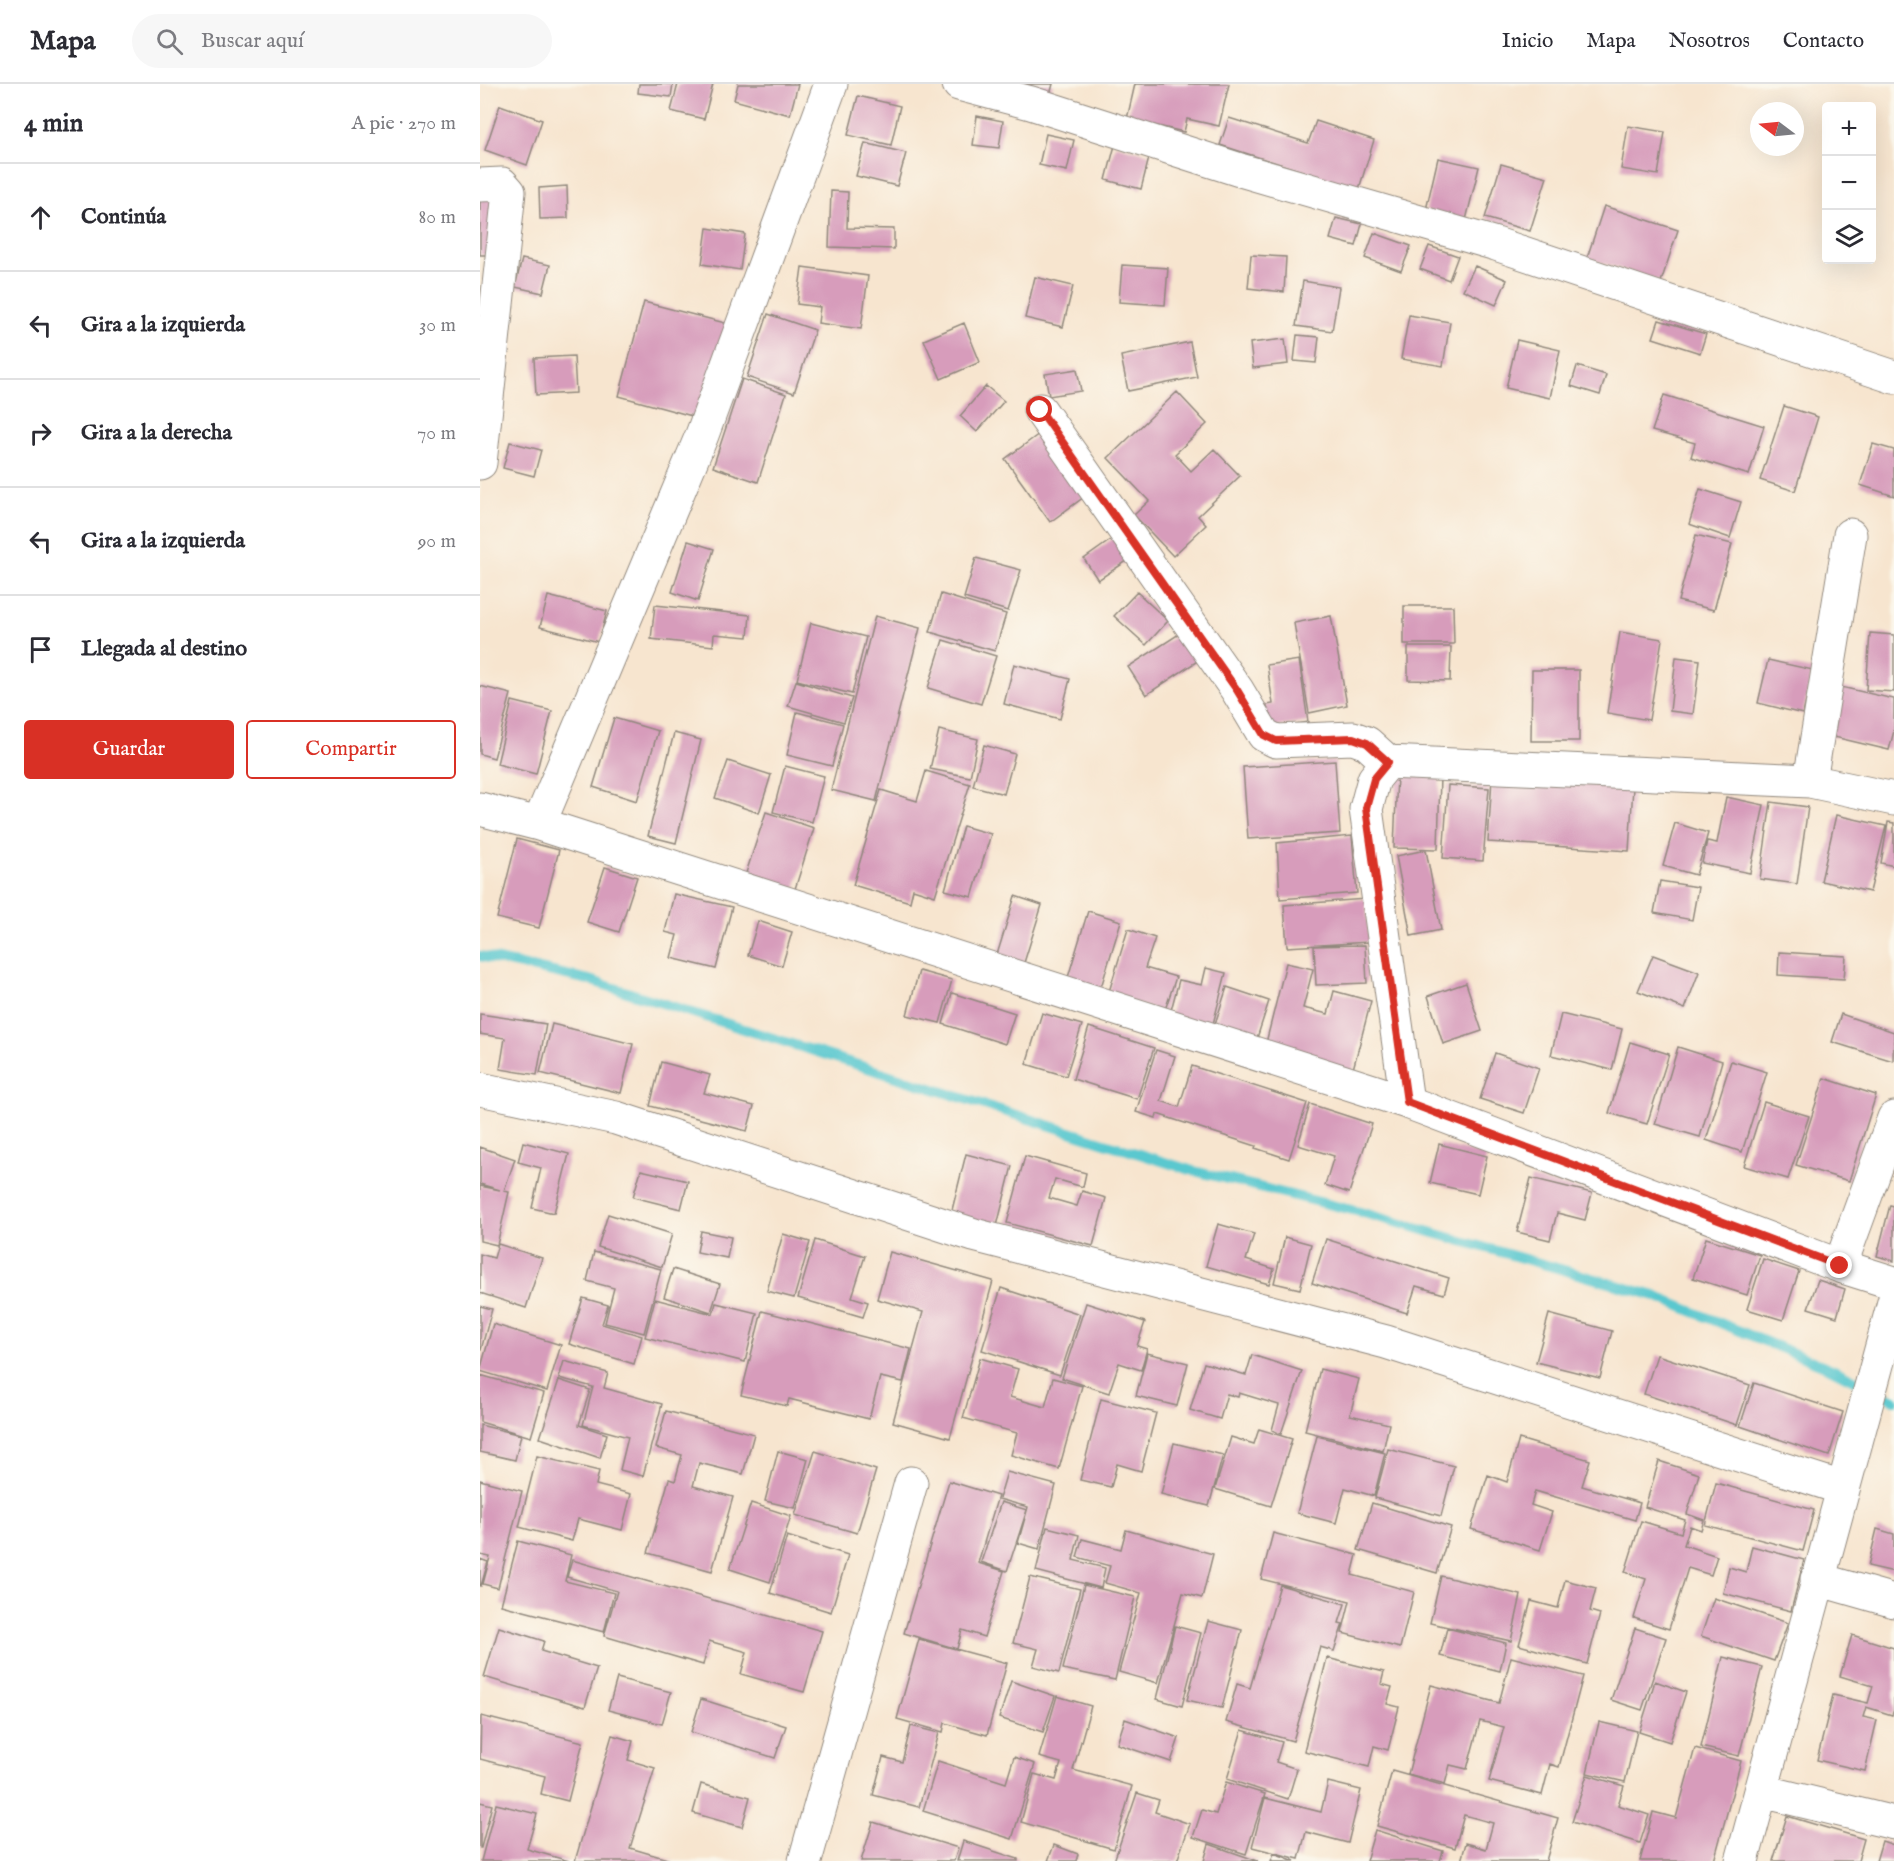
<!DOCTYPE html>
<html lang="es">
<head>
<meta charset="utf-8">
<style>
  :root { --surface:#fff; --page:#f7f7f7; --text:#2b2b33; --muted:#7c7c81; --line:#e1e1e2; --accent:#d93025 }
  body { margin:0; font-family:"IM FELL English",serif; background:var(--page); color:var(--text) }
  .controls { position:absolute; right:18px; top:18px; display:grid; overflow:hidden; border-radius:6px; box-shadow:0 6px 24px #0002 }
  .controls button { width:54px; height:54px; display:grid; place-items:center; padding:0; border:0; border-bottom:2px solid var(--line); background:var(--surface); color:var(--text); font:30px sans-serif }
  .compass { position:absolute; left:1270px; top:18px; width:54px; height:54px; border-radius:50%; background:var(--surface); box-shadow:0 6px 24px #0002; rotate:286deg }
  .stop { position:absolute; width:18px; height:18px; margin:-14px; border:4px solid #d93025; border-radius:50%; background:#fff }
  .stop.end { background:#d93025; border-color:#fff; box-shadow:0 2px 6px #0008 }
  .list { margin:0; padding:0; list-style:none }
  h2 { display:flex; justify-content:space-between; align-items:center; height:78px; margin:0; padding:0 24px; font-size:26px }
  h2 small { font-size:20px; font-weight:400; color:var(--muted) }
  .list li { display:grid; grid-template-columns:39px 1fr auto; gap:18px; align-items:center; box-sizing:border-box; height:108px; padding:0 24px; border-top:2px solid var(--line) }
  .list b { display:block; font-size:22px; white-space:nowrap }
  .list em { font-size:20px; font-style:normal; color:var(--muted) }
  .actions { display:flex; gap:12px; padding:18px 24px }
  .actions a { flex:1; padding:14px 0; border:2px solid var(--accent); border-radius:6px; text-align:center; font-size:21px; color:var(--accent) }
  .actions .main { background:var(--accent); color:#fff }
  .icon { flex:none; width:33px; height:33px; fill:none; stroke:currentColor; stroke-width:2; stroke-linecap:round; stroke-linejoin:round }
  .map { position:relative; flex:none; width:1414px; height:1777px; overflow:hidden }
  header { display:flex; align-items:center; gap:36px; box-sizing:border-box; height:84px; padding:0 30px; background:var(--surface); border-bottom:2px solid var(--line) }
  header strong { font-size:28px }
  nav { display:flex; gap:33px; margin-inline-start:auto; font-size:21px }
  .search { width:420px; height:54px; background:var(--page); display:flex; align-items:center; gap:15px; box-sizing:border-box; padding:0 21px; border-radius:33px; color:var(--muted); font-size:22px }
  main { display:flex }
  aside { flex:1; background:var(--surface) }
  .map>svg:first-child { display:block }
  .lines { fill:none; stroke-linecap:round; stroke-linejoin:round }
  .stream { stroke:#5ac8cf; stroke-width:10 }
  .building { fill:#d79cbb }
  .minor-casing { stroke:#91887d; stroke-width:35 }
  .minor { stroke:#fff; stroke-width:33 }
  .route { stroke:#d93025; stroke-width:8 }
</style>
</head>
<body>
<header>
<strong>Mapa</strong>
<div class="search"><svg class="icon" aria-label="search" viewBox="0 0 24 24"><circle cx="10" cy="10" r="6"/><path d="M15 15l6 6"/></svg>Buscar aquí</div>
<nav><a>Inicio</a><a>Mapa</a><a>Nosotros</a><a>Contacto</a></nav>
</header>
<main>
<aside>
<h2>4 min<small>A pie · 270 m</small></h2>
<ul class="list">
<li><svg class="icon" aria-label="ahead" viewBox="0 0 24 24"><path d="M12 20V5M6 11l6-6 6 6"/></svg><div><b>Continúa</b></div><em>80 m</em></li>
<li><svg class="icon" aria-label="left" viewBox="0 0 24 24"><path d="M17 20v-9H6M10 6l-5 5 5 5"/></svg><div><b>Gira a la izquierda</b></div><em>30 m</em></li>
<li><svg class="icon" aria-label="right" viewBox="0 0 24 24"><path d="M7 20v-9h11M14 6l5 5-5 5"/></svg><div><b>Gira a la derecha</b></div><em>70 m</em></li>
<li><svg class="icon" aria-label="left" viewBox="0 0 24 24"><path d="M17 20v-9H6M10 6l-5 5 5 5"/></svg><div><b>Gira a la izquierda</b></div><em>90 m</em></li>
<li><svg class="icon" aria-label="arrive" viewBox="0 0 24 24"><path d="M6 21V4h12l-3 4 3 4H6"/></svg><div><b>Llegada al destino</b></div></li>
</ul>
<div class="actions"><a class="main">Guardar</a><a>Compartir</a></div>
</aside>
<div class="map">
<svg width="1414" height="1777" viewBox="0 0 1414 1777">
  <rect width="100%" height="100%" fill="#fbf7ec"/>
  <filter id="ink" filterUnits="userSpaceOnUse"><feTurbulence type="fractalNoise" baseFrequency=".0167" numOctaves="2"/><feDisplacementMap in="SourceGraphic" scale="12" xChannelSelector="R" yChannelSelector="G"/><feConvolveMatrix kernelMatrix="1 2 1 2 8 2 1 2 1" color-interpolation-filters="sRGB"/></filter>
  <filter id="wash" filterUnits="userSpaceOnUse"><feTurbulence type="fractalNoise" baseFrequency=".008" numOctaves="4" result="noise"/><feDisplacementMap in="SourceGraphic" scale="24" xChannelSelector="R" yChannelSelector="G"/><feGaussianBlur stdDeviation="1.35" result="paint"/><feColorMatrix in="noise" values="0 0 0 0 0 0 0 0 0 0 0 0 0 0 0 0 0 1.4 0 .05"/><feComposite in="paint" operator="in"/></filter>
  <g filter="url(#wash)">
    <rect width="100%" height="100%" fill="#f7e5cf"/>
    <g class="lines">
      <!-- stream -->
      <path class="stream" d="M0,872l109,24 601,190 170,42 295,84 177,73 62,31"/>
    </g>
    <g id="blocks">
      <!-- building -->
      <path class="building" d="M159,0h34l-2,13 -33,-4z
        M198,0h35l-9,35 -33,-8z
        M258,0h60l-8,31 -56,-15z
        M531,0h42l-3,11z
        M655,0h94l-10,42 -32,-7 -3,13 -57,-13z
        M378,12l42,10 -9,39 -43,-10z
        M20,21l42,15 -15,45 -42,-15z
        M497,32l26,5 -4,27 -26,-3z
        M749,34l79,25 8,-22 58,19 -15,49 -139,-44z
        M1148,42l37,6 -7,43 -37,-6z
        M566,50l28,6 -7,31 -28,-6z
        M385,59l41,10 -9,33 -41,-10z
        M635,61l35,9 -9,35 -35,-9z
        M958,74l41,9 -13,53 -40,-10z
        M1021,80l46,13 -17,54 -45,-13z
        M87,102l1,32 -28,1 -1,-31z
        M351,107l17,1 -1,36 47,1v20l-65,-2z
        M0,112l16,1 -3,58h-13z
        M1124,122l74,24 -17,52 -74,-24z
        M856,134l26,6 -6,22 -26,-7z
        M227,144l38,6 -5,36 -38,-6z
        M894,149l37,13 -10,25 -36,-13z
        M949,162l29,10 -9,24 -29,-11z
        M771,171l35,2 -2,35 -36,-4z
        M42,175l28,6 -7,28 -28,-6z
        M642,181l46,3 -3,37 -46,-3z
        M995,182l32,14 -11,25 -33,-15z
        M322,183l66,9 -7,53 -43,-6 2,-16 -23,-3z
        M555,193l38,9 -10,41 -38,-9z
        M823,197l36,6 -7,44 -36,-5z
        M164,218l85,22 -26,95 -84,-23z
        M288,230l47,16 -21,63 -47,-16z
        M929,231l41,7 -7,44 -42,-7z
        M1179,236l47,14 -6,19 -47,-15z
        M484,239l16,39 -39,17 -17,-39z
        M817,251l22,2 -3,26 -22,-2z
        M805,255l3,25 -35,4 -3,-25z
        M1037,256l43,10 -10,48 -44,-10z
        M710,258l7,35 -69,14 -7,-35z
        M94,272l2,37 -40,2 -2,-37z
        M1097,282l29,9 -6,20 -29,-9z
        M597,285l4,22 -32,5 -4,-22z
        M262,295l44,15 -28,88 -45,-15z
        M506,302l18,15 -27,31 -17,-16z
        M697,308l30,32 -32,30 16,17 23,-22 26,27 -42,40 8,9 -33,31 -39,-41 15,-14 -41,-43z
        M1184,311l100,31 -15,49 -58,-18 4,-14 -43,-12z
        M1304,322l34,11 -23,74 -35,-11z
        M559,350l45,63 -34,25 -45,-63z
        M30,358l31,8 -7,26 -31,-8z
        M1393,360l21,6v46l-34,-11z
        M1220,405l41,13 -11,36 -41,-14z
        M1216,451l36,9 -18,66 -36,-9z
        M635,453l15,22 -32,21 -14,-21z
        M208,457l26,8 -16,52 -26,-9z
        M496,474l45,12 -13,41 -44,-13z
        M657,508l31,29 -22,24 -32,-29z
        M461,510l65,20 -11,37 -65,-19z
        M68,512l59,15 -8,31 -59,-15z
        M175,521l95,10 -2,22 -34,-3 -1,12 -62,-7z
        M924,522h49l1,38h-50z
        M395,532l45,12 -44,173 -45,-11z
        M851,532l16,89 -38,8 -15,-90z
        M331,539l55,14 -14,57 -55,-14z
        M702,548l17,28 -53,35 -18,-28z
        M1140,548l42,7 -13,81 -42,-7z
        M1390,549l24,2v57l-28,-2z
        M463,556l53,16 -15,48 -53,-16z
        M928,563h43l-1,34 -42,-1z
        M1196,573l24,3 -7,54 -23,-3z
        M819,576l9,62 -44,7 -3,-23 12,-2 -6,-39z
        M1288,576l45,10 -10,44 -45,-11z
        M534,580l56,15 -10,40 -56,-15z
        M1052,586h47v71h-48z
        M316,597l56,17 -8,24 -56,-16z
        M0,602l31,8 -17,64 -14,-4z
        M1361,603l53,12v32l-5,19 -59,-14z
        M32,617l40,10 -16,63 -39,-10z
        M317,628l46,12 -11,42 -45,-11z
        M134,634l44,13 -21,70 -44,-14z
        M459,646l39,9 -8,38 -40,-8z
        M194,649l27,7 -25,103 -28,-7z
        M504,661l31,9 -11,40 -31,-8z
        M248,677l43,14 -12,38 -44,-15z
        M855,677l5,72 -92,6 -5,-72z
        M305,682l39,10 -12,46 -39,-10z
        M446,687l44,13 -35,112 -22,-7 -3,13 -57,-17 28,-95 36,11z
        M917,691l43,1 -2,73 -44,-1z
        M1012,694l141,9 -4,64 -141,-9z
        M968,701l41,3 -6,73 -40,-3z
        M1246,713l38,8 -14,68 -48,-10 5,-22 10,2z
        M1291,718l37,5 -11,77 -37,-5z
        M286,728l48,16 -19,61 -49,-16z
        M1356,731l50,11 -16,66 -49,-11z
        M1408,738l6,1v43l-13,-3z
        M1195,739l33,10 -12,42 -33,-9z
        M483,742l28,8 -19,63 -27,-7z
        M872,752l5,57 -77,6 -3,-56z
        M37,755l42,11 -20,78 -42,-10z
        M946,766l15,80 -30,6 -15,-80z
        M125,783l32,10 -18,55 -32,-10z
        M1180,797l38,6 -6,33 -38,-7z
        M194,810l58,13 -16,62 -45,-11 6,-23 -12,-3z
        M535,812l27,9 -19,61 -27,-8z
        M886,815l3,43 -82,5 -3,-42z
        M608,827l33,10 -22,73 -33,-10z
        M278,837l34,11 -10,34 -34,-11z
        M648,845l27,9 -10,30 31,9 -12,36 -56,-18z
        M885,861l2,38 -51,2 -2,-39z
        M1299,868l67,4 -2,23 -66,-4z
        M1173,871l46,17 -14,37 -47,-18z
        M806,879l27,6 -10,39 25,6 6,-23 37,10 -19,72 -88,-22z
        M726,884l20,5 -14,55 -43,-10 10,-38 23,5z
        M439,887l33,9 -12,43 -33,-8z
        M986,899l16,48 -39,13 -15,-48z
        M747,903l42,14 -12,37 -42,-14z
        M472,909l63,20 -10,31 -62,-20z
        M562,929l40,12 -16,51 -40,-12z
        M0,930l66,10 -9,51 -37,-6 5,-31 -25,-4z
        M1081,930l61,15 -10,41 -61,-15z
        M1361,930l53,18 -1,29 -61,-19z
        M72,940l81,20 -12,49 -81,-20z
        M609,943l65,21 -17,51 -64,-20z
        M1150,958l39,12 -22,70 -38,-11z
        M1198,963l44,14 -22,76 -45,-13z
        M676,966l19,6 -14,45 18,6 13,-41 115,37 -18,56 -34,-11 1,-2 -99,-32 -1,4 -20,-6z
        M1015,969l44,15 -15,45 -44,-14z
        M1251,977l36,11 -25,80 -36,-12z
        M181,978l49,13 -6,18 50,13 -7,25 -97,-25z
        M1344,994l52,17 -27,86 -53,-16z
        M1284,1018l45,14 -21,63 -44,-13z
        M830,1020l62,20 -23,69 -24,-8 9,-29 -36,-11z
        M43,1058l46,12 -15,59 -22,-5 9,-40 -23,-6z
        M959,1060l48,12 -9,38 -48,-11z
        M0,1063l35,12 -11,32 5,1 -12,53 -17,-4v-55l20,4 -20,-6z
        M486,1070l46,12 -15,60 -46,-12z
        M545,1072l61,17 -3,14 -28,-8 -6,19 28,8 5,-15 24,7 -13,48 -86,-23z
        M161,1086l47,11 -7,28 -48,-12z
        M1051,1094l61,15 -7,27 -28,-7 -7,27 -33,-8z
        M1410,1121l4,1v55l-17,-5z
        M128,1130l64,20 -10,33 -64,-20z
        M738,1140l36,10 -8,26 28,9 -5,15 -63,-18z
        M221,1147l30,6 -4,21 -30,-6z
        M303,1150l27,8 -16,56 -27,-7z
        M805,1153l26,7 -11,45 -26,-6z
        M1226,1154l54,17 -13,40 -54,-17z
        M846,1155l123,39 -5,16 -28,-8 -9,27 -95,-30z
        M335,1156l50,16 -13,41 16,5 -5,15 -65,-19z
        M18,1160l44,14 -16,50 -46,-15v-39l14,4z
        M114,1168l67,17 -17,64 -39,-10 9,-35 -27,-7z
        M410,1168l103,29 -43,157 -57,-16 30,-110 -46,-13z
        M1283,1175l36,12 -16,49 -36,-11z
        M193,1185l47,15 -9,28 -47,-15z
        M1338,1196l27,9 -8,28 -29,-9z
        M521,1204l79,26 -20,61 -78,-25z
        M103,1214l25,7 -6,19 40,12 -8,28 -65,-20z
        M175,1215l58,15 3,-11 41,10 -12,49 -100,-25z
        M606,1219l59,19 -8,24 10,3 -6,21 -22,-7 -10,30 -47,-15z
        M0,1222l12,3 -11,41 -1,-1z
        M282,1227l149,38 -8,33 -23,-5 -11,42 -80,-20 -2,7 -46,-11z
        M1069,1230l63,17 -12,47 -64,-16z
        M13,1240l68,21 -14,46 -67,-20z
        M667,1269l41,10 -11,43 -41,-10z
        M772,1271l50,16 -21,63 -9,-4 7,-25 -40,-12 -1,4 -11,-3 -7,25 -30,-9 14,-47 42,12z
        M1177,1271l93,30 -13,40 -93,-31z
        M500,1274l38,11 -8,28 35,10 8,-29 29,8 -23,83 -48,-14 6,-22 -54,-15z
        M84,1277l44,12 -4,15 58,16 -19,72 -23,-6 8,-33 -45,-12 10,-38 -34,-9z
        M840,1285l39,10 -9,36 39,9 -6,27 -78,-20z
        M0,1291l64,18 -13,44 -51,-15z
        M79,1296l31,10 -11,35 28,9 -7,24 -60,-20z
        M1274,1299l89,29 -14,44 -89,-30z
        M621,1315l55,14 -15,58 -24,-7 -6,23 -31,-7z
        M186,1327l88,23 -11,40 -44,-11 -6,23 40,11 -21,74 -64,-18 21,-74 6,2 7,-26 -26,-7z
        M0,1341l41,10 -6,25 -35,-8z
        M779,1345l33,10 -21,67 -56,-17 16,-52 23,7z
        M837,1352l68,17 -11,43 -29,-8 -9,35 -39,-10z
        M1039,1355l71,21 -8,26 58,17 -5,17 -100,-29 -4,14 21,7 -12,38 -69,-21 17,-54 19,7z
        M694,1359l49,12 -14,51 -48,-12z
        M908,1365l66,17 -13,50 -66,-18z
        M298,1367l30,8 -13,49 -30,-7z
        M335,1367l61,19 -19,63 -62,-18z
        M57,1372l62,15 -3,14 35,9 -9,36 -44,-11 -6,22 -53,-14z
        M1179,1377l40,13 -12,40 17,6 -3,10 -11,-4 -6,19 33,11 -6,19 -23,-7 -19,61 -35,-11 12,-39 -21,-7 16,-51 40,12 4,-13 -40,-13z
        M527,1388l49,13 -17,64 -21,-6 10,-36 -29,-8z
        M0,1396l42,11 -24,97 -15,-4 7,-27 -10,-2z
        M469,1397l49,15 -20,67 26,8 -20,66 -22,-7 -5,19 -53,-16z
        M1236,1399l98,27 -11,41 -98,-26z
        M521,1418l26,8 -20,61 -26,-9z
        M271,1419l40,13 -21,66 -40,-13z
        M892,1419l79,24 -14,46 -79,-23z
        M567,1443l32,8 -6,25 32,8 -4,20 -65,-17z
        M1397,1445l17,5v38l-26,-6z
        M646,1446l87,24 -11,44 -19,-5 -25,90 -39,-11 22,-79 -36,-10 5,-17 -33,-9 5,-18 39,10z
        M793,1449l84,22 -5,20 62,17 -14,56 -58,-15 8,-32 -89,-22z
        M307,1452l61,19 -17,57 -61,-19z
        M38,1457l53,14 -6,26 49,12 -10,39 -103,-27z
        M1272,1462l52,14 -13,51 -68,-18 6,-26 17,5z
        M0,1475l8,3 -7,24h-1z
        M92,1476l250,71 -18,61 -63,-18 6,-22 -38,-11 -6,24 -99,-29 13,-45 -50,-14z
        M961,1492l80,19 -10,46 -81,-18z
        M550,1493l50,12 -21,84 -26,-7 5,-17 -25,-6z
        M1085,1496l31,8 -6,23 10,3 -13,50 -68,-19 12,-44 27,7z
        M604,1501l51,12 -20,83 -52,-11z
        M800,1501l65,19 -6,19 4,1 -9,27 -14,-4 -27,94 -67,-19 11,-38 13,4z
        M1234,1514l74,25 -14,38 -73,-25z
        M728,1537l34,9 -20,78 -35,-8z
        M695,1542l26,7 -19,73 -25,-7z
        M19,1543l45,14 -3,10 56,17 -12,39 -101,-30z
        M967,1544l59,15 -6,28 -60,-15z
        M1155,1544l31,10 -24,72 -31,-10z
        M1372,1551l42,13v62l-2,5 -26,-8 -3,10 14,3 -12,51 -48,-11 16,-65 35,8 5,-17 -33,-10z
        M439,1555l88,24 -20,72 -42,-12 -2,9 -46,-13z
        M1031,1573l72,19 -24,91 -9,-3 -8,31 -53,-14 15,-54 -24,-6 -13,48 -17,-4 -5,19 -37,-10 23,-89 68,18z
        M1243,1573l39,10 -23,89 -38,-9z
        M847,1574l57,14 -3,12 11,3 -5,17 12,3 -11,43 -14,-4 -5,21 -65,-16z
        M137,1594l54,14 -9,32 -54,-14z
        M531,1597l44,15 -12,36 -44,-14z
        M1175,1597l31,11 -16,50 -31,-10z
        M577,1612l34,10 -18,64 59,16 -18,63 -93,-27 13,-48 22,6 5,-17 -22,-6z
        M221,1615l85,27 -11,32 -84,-26z
        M1,1632l102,26 -15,59 -27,-7 4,-18 -65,-17z
        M645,1635l54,19 -8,24 -54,-18z
        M1119,1638l38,9 -12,51 -38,-9z
        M431,1642l28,7 -20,74 -46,-12 10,-38 19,5z
        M762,1646l40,12 -6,20 21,7 -9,30 -61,-20z
        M132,1651l21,6 -5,19 27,8 -25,80 44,13h-99z
        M1215,1664l46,13 -27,100h-74l13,-49 23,6z
        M534,1673l21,7 -23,75 -89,-28 15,-50 68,22z
        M912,1687l166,47 -12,43h-85l5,-18 20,6 7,-26 -29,-8 -9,33 -78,-22z
        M1107,1691l37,11 -6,19 31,10 -9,28 -68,-21z
        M746,1698l39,12 -19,60 -53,-17 9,-27 14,4z
        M848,1698l33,8 -13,53 -42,-11 -7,27 -47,-12 13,-49 56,14z
        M221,1700l49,13 -8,30 -49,-14z
        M657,1709l22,7 -4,12 35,12 -13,37h-63z
        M0,1718l12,3 -11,43h-1z
        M16,1720l41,10 -10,35 42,12h-88z
        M1307,1732l77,23 -6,22h-85z
        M393,1738l85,26 -4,13h-93z
        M895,1746l68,21 -3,10h-74z
        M483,1757l55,18v2h-61z
        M1402,1757l12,4v16h-18z
        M729,1760l49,17h-54z
        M574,1761l24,9 -2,7h-28z
        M794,1769l21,8h-24z"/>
    </g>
  </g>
  <g filter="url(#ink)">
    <use href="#blocks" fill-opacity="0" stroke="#91887d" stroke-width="1.5"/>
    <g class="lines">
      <defs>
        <path id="minor" d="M479,0l72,19 209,67 256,74 398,133
          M0,101l22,-1 7,8 -29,271
          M560,326l197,280 27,45 12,6 77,-3 14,5 21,19
          M1330,697l40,-246
          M0,725l59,15 868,278 433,164 54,17
          M59,740l163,-389 129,-351
          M0,1005l136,29 358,117 412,107 456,146
          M927,1018l-41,-293 8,-30 14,-17 422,19 84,18
          M1360,1182l54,-148
          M1337,1495l77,22
          M1282,1707l132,32
          M325,1777l106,-378
          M1262,1777l152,-559"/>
      </defs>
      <!-- minor casing -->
      <use href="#minor" class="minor-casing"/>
      <!-- minor -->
      <use href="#minor" class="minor"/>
    </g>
  </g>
  <g class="lines" filter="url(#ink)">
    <!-- route -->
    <path class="route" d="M560,326l197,280 27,45 12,6 77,-3 14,5 21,19 -14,17 -8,29 41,294 433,164"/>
  </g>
</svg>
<div class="controls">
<button>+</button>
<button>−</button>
<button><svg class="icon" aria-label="layers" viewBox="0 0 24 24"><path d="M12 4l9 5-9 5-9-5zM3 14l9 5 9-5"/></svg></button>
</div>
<svg class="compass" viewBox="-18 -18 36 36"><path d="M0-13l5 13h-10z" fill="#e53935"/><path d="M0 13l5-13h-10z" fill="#7c7c81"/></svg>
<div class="stop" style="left:560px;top:326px"></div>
<div class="stop end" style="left:1360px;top:1182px"></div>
</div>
</main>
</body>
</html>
